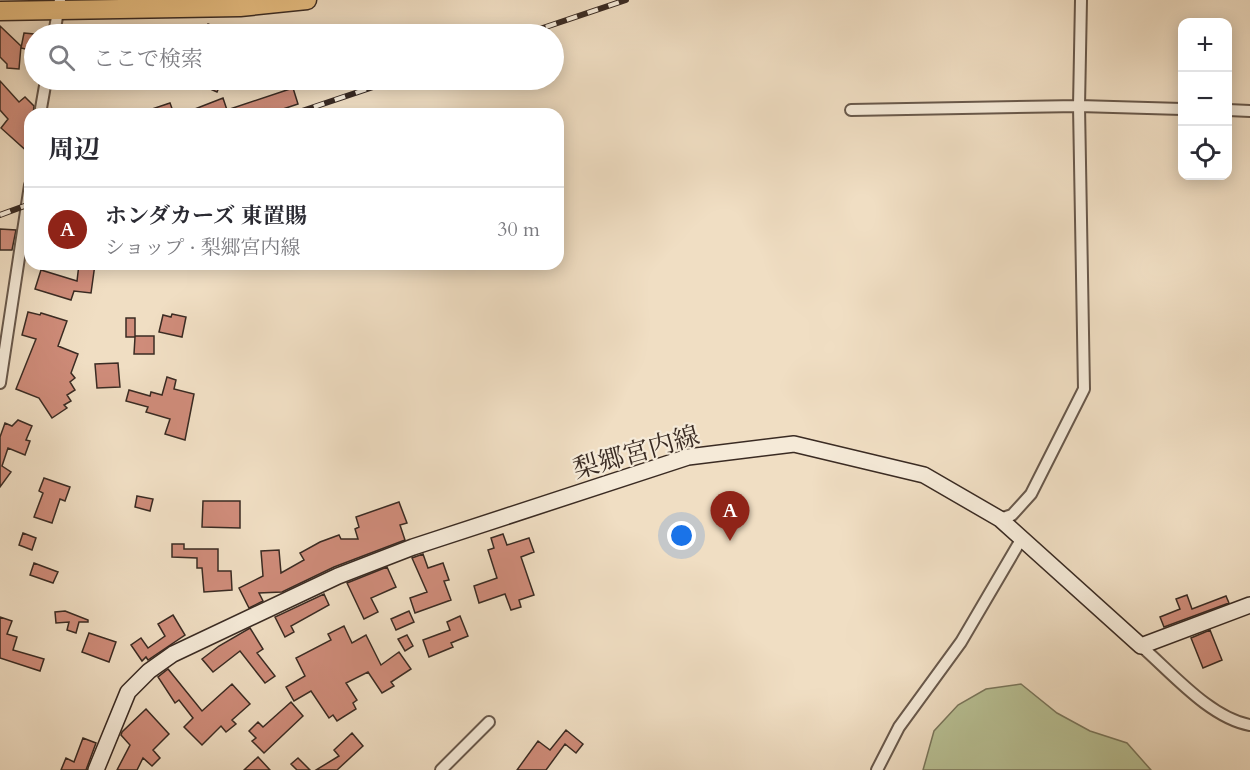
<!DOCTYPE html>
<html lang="ja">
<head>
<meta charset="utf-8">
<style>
  :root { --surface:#fff; --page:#f2f2f3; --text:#2b2b33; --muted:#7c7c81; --line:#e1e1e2; --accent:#8f2418 }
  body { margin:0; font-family:Cardo,"Noto Serif JP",serif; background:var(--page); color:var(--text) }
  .controls { position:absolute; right:18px; top:18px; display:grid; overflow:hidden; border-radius:12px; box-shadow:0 3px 15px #0003 }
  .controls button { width:54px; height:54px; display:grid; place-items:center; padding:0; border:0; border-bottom:2px solid var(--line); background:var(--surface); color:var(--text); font:30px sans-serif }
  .you { position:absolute; left:682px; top:536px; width:21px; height:21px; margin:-15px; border:4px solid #fff; border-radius:50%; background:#1a73e8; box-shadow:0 0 0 9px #1a73e833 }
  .badge { display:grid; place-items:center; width:39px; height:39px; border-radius:50%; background:var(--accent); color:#fff; font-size:20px; font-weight:700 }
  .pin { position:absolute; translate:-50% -50px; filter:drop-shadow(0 2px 3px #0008) }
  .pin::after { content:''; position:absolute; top:32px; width:21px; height:18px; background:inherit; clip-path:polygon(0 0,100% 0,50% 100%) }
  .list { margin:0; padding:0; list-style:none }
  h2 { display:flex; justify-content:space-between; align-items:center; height:78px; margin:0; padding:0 24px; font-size:26px }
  h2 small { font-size:20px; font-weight:400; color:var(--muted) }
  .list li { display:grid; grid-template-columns:39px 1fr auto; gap:18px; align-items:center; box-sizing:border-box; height:84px; padding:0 24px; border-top:2px solid var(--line) }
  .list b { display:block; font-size:22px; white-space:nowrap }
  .list p { margin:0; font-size:20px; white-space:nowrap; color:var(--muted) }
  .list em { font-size:20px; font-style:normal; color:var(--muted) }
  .icon { flex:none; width:33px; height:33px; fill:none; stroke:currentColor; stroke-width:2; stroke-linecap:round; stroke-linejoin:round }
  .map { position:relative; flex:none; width:1250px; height:770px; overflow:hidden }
  .search { position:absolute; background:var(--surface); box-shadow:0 3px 15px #0003; left:24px; top:24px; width:540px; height:66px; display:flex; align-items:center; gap:15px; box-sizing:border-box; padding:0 21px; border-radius:33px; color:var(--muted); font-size:22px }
  .panel { position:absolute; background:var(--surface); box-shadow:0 3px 15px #0003; left:24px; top:108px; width:540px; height:162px; border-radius:18px }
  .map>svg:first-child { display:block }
  .green { fill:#b8c195; stroke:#79765c; stroke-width:1.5 }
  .building { fill:#cf8c7a; stroke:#3a2b23; stroke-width:1.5 }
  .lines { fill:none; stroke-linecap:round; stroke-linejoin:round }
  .minor-casing { stroke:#68584b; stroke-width:14 }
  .secondary-casing { stroke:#3a2b23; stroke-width:18 }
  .trunk-casing { stroke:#3a2b23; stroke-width:21 }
  .minor { stroke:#f5ead8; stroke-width:10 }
  .secondary { stroke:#f5ead8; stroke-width:15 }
  .trunk { stroke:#e8bf82; stroke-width:18 }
  .rail-casing { stroke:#3a2b23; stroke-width:6 }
  .rail { stroke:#f5ead8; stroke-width:4; stroke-dasharray:11; stroke-linecap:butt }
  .labels { text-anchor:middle; stroke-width:4.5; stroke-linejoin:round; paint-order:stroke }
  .street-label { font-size:26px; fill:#3a2b23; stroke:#f5ead8 }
</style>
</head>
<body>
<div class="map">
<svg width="1250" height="770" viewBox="0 0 1250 770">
  <rect width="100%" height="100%" fill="#f0dec3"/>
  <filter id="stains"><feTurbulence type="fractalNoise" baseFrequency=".00333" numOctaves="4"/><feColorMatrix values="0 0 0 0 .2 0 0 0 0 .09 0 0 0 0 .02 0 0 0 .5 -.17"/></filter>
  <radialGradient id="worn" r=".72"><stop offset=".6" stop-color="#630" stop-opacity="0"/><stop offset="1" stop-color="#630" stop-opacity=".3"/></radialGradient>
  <!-- green -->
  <path class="green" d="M1021,684l36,29 33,18 37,12 24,27h-228l11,-39 24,-26 28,-16z"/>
  <!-- building -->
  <path class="building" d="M208,24l24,10h-28z
    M0,26l21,20 -2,23 -12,-1v-4l-7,-7z
    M24,33l10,1v17l-13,-3z
    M190,80h32l-5,12z
    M0,81l19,21 6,-5 9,9 -1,8h-3v40l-29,-26 7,-9 -8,-9z
    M293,88l5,16 -30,10h-86l41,-16 4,12z
    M170,103l4,11h-31v-2z
    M0,229l16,1 -4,20h-12z
    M79,264h16l-4,29 -17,-2 -3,9 -36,-11 6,-19 36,11z
    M28,312l12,3 1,-2 26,8 -9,25 20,8 -7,19 4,5 -5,4 5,8 -8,5 4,6 -7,4 3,3 -15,10 -13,-20 -23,-9 20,-50 -14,-4z
    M172,314l14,3 -4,20 -23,-5 4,-17 8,2z
    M126,318h9v18h19v18h-20l1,-17h-9z
    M118,363l2,24 -23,1 -2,-24z
    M167,377l9,3 -2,9 20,5 -9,46 -20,-6 5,-15 -24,-7 2,-5 -22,-6 3,-11 21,6 1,-4 11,3z
    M18,420l14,6 -6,14 4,1 -5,14 -17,-7 -6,18 9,6 -11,15v-50l5,-14 7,3z
    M44,478l26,9 -5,14 -5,-2 -8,24 -18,-6 9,-24 -4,-2z
    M137,496l16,3 -3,12 -15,-4z
    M203,501h37v27l-38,-1z
    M399,502l8,21 -7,2 5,15 -71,27 -52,25 -23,1 4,8 -14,7 -10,-20 24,-12 -2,-25 18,-1 2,23 23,-13 -4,-7 20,-11 19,-7 2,4h17l-3,-10 4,-2 -3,-10z
    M23,533l13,5 -4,12 -13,-5z
    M503,534l4,11 22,-7 5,14 -13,5 13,38 -15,5 2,7 -10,3 -6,-16 -26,9 -5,-17 23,-8 -9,-28 6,-2 -3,-10z
    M172,544h12v5h34v22h13l1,19 -28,2 -2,-24h-5v-10l-25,-1z
    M423,554l5,14 15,-5 6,17 -5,1 7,19 -36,13 -5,-15 17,-6 -15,-34z
    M34,563l24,9 -5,11 -23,-8z
    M387,567l9,20 -25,11 7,14 -14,7 -17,-36z
    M324,594l5,11 -38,21 3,6 -9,5 -10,-20z
    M1187,595l5,14 34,-13 3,7 -65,24 -4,-10 20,-8 -4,-10z
    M65,611l23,9v2h-9l-3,11 -9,-3 2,-8 -13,1 -1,-11z
    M409,611l5,11 -18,8 -5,-11z
    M173,615l12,20 -37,25 -2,-3 -4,4 -11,-16 10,-7 7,10 17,-12 -7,-12z
    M460,616l8,20 -17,7 2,4 -24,10 -6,-17 27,-10 -3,-8z
    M0,617l12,4 -5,13 10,3 -4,13 31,9 -4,12 -40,-13z
    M344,626l8,17 14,-8 15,30 18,-13 12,17 -20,13 3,4 -12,7 -14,-21 -22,11 11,17 -4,3 3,6 -19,12 -4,-6 -4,3 -18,-27 -17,10 -8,-14 19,-11 -9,-18 35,-18 -3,-6z
    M250,628l13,21 -6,4 18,23 -10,7 -25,-32 -27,21 -11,-13 17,-13z
    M1210,630l12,30 -19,8 -12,-30z
    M89,633l27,9 -7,20 -27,-10z
    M407,635l6,11 -8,5 -7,-12z
    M168,669l34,42 30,-27 18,20 -18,16 4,4 -10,8 -5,-6 -19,19 -18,-18 9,-9 -14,-18 -4,3 -17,-26z
    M291,702l12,14 -39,37 -12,-12 4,-3 -7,-7 9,-9 5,5z
    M146,709l23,25 -16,16 7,8 -8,8 -9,-8 -6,12h-20l13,-25 -9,-10 1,-3z
    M566,730l17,14 -7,9 -11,-9 -19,26h-29l21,-29 12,9z
    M352,733l11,13 -26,24h-21l23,-14 -5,-6z
    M83,738l13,5 -10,27h-25l5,-12 8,4z
    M258,757l12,13h-26z
    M298,758l12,12h-13l-6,-6z"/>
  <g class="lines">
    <defs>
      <path id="minor" d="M54,34l6,-34
        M851,110l228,-4 103,3
        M1228,110l22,1
        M40,114l6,-34
        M0,383l30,-198
        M1000,519l12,-4 19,-21 53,-105 -5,-283 2,-106
        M1141,646c31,27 69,72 109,79
        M441,770l48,-48
        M877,770l22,-43 62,-85 61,-104"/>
      <path id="secondary" d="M96,770l32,-78 21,-21 24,-17 165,-78 75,-29 275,-90 106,-13 130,31 76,44 141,127 109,-41"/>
      <path id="trunk" d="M0,11l240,-4 67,-7"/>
    </defs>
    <!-- minor casing -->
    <use href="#minor" class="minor-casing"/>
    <!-- secondary casing -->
    <use href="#secondary" class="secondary-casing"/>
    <!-- trunk casing -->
    <use href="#trunk" class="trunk-casing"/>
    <!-- minor -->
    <use href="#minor" class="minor"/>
    <!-- secondary -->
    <use href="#secondary" class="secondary"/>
    <!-- trunk -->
    <use href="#trunk" class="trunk"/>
    <defs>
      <path id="rail" d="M525,34l101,-34
        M293,114l101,-34
        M0,215l30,-11"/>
    </defs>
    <!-- rail casing -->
    <use href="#rail" class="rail-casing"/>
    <!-- rail -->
    <use href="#rail" class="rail"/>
  </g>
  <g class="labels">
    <!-- street labels -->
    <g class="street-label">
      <text transform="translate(636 452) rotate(-16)" y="9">梨郷宮内線</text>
    </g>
  </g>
  <rect width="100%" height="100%" filter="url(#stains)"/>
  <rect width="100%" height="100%" fill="url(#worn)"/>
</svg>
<div class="controls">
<button>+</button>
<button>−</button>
<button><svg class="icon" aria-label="locate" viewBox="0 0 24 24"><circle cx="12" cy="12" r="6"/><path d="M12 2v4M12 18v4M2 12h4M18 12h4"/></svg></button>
</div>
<div class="you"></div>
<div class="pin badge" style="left:730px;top:541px">A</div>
<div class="search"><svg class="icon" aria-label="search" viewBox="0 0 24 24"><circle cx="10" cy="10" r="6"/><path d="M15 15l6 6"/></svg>ここで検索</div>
<section class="panel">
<h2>周辺<small></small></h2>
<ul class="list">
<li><span class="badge">A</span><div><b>ホンダカーズ 東置賜</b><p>ショップ · 梨郷宮内線</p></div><em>30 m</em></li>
</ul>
</section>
</div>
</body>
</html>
